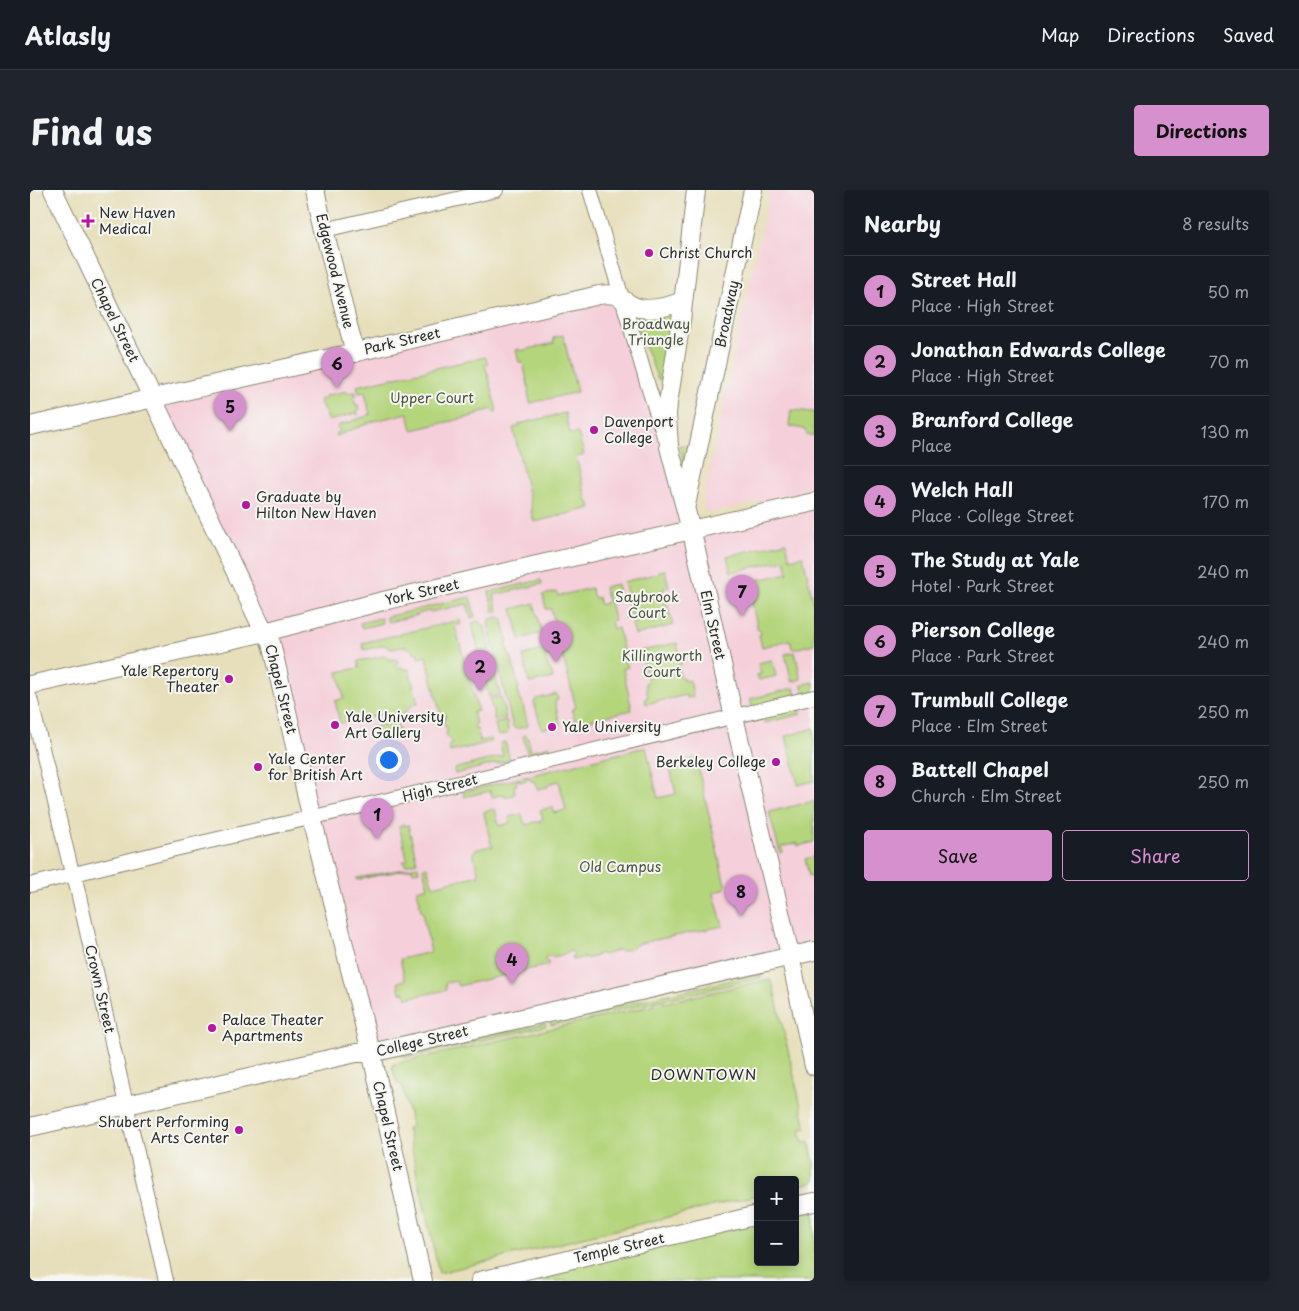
<!DOCTYPE html>
<html lang="en">
<head>
<meta charset="utf-8">
<style>
  :root { --surface:#171b24; --page:#20242c; --text:#f1f3f6; --muted:#9ea1a6; --line:#363941; --accent:#d690ce }
  body { margin:0; font-family:"Playpen Sans",sans-serif; background:var(--page); color:var(--text) }
  .controls { position:absolute; right:15px; bottom:15px; display:grid; overflow:hidden; border-radius:5px; box-shadow:0 2px 8px #0003 }
  .controls button { width:45px; height:45px; display:grid; place-items:center; padding:0; border:0; border-bottom:1px solid var(--line); background:var(--surface); color:var(--text); font:25px sans-serif }
  .you { position:absolute; left:358px; top:569px; width:18px; height:18px; margin:-12px; border:4px solid #fff; border-radius:50%; background:#1a73e8; box-shadow:0 0 0 8px #1a73e833 }
  .badge { display:grid; place-items:center; width:32px; height:32px; border-radius:50%; background:var(--accent); color:#111; font-size:16px; font-weight:700 }
  .pin { position:absolute; translate:-50% -41px; filter:drop-shadow(0 1px 2px #0008) }
  .pin::after { content:''; position:absolute; top:26px; width:18px; height:15px; background:inherit; clip-path:polygon(0 0,100% 0,50% 100%) }
  .list { margin:0; padding:0; list-style:none }
  h2 { display:flex; justify-content:space-between; align-items:center; height:65px; margin:0; padding:0 20px; font-size:21px }
  h2 small { font-size:16px; font-weight:400; color:var(--muted) }
  .list li { display:grid; grid-template-columns:32px 1fr auto; gap:15px; align-items:center; box-sizing:border-box; height:70px; padding:0 20px; border-top:1px solid var(--line) }
  .list b { display:block; font-size:19px; white-space:nowrap }
  .list p { margin:0; font-size:16px; white-space:nowrap; color:var(--muted) }
  .list em { font-size:16px; font-style:normal; color:var(--muted) }
  .actions { display:flex; gap:10px; padding:15px 20px }
  .actions a { flex:1; padding:11px 0; border:1px solid var(--accent); border-radius:5px; text-align:center; font-size:18px; color:var(--accent) }
  .actions .main { background:var(--accent); color:#111 }
  .map { position:relative; flex:none; width:784px; height:1091px; overflow:hidden; border-radius:5px }
  header { display:flex; align-items:center; gap:30px; box-sizing:border-box; height:70px; padding:0 25px; background:var(--surface); border-bottom:1px solid var(--line) }
  header strong { font-size:24px }
  nav { display:flex; gap:28px; margin-inline-start:auto; font-size:18px }
  .intro { display:flex; align-items:center; justify-content:space-between; box-sizing:border-box; height:120px; padding:0 30px }
  h1 { margin:0; font-size:35px }
  .button { padding:12px 22px; border-radius:5px; background:var(--accent); color:#111; font-size:18px; font-weight:700 }
  main { display:flex; gap:30px; padding:0 30px }
  aside { flex:1; background:var(--surface); border-radius:5px; box-shadow:0 2px 8px #0003 }
  .map>svg:first-child { display:block }
  .built { fill:#f5cfda }
  .green { fill:#b5d57d; stroke:#708054 }
  .lines { fill:none; stroke-linecap:round; stroke-linejoin:round }
  .minor-casing { stroke:#898573; stroke-width:16 }
  .major-casing { stroke:#898573; stroke-width:20 }
  .minor { stroke:#fff; stroke-width:14 }
  .major { stroke:#fff; stroke-width:18 }
  .poi-dot { fill:#b5179e; stroke:#f6f6f2; stroke-width:2 }
  .labels { text-anchor:middle; stroke-width:4; stroke-linejoin:round; paint-order:stroke }
  .poi-label { font-size:14px; fill:#2b2b2b; stroke:#f6f6f2; text-anchor:start }
  .street-label { font-size:14px; fill:#2b2b2b; stroke:#f6f6f2 }
  .park-label { font-size:14px; fill:#4e5640; stroke:#f6f6f2 }
  .neighbourhood-label { font-size:15px; letter-spacing:1px; fill:#2b2b2b; stroke:#f6f6f2 }
</style>
</head>
<body>
<header>
<strong>Atlasly</strong>
<nav><a>Map</a><a>Directions</a><a>Saved</a></nav>
</header>
<div class="intro"><h1>Find us</h1><a class="button">Directions</a></div>
<main>
<div class="map">
<svg width="784" height="1091" viewBox="0 0 784 1091">
  <rect width="100%" height="100%" fill="#f6f6f2"/>
  <filter id="ink" filterUnits="userSpaceOnUse"><feTurbulence type="fractalNoise" baseFrequency=".02" numOctaves="2"/><feDisplacementMap in="SourceGraphic" scale="10" xChannelSelector="R" yChannelSelector="G"/><feConvolveMatrix kernelMatrix="1 2 1 2 8 2 1 2 1" color-interpolation-filters="sRGB"/></filter>
  <filter id="wash" filterUnits="userSpaceOnUse"><feTurbulence type="fractalNoise" baseFrequency=".0096" numOctaves="4" result="noise"/><feDisplacementMap in="SourceGraphic" scale="20" xChannelSelector="R" yChannelSelector="G"/><feGaussianBlur stdDeviation="1.12" result="paint"/><feColorMatrix in="noise" values="0 0 0 0 0 0 0 0 0 0 0 0 0 0 0 0 0 1.4 0 .05"/><feComposite in="paint" operator="in"/></filter>
  <g filter="url(#wash)">
    <rect width="100%" height="100%" fill="#e7dfbb"/>
    <!-- built -->
    <path class="built" d="M740,0h44v299l-104,24 -5,-3 -2,-8z
      M587,105l74,235 123,-28v449l-443,102 -100,-410 -119,-244z"/>
    <!-- green -->
    <path class="green" d="M644,122l-11,67h-5l-23,-57v-4l4,-3z
      M533,145l14,57 -47,11 -2,-12 1,-1 -6,-28h-4l-3,-12 3,-1 1,2 34,-8 -1,-5z
      M455,167l3,7 -3,1 8,27 -1,1 5,17 -1,2h-2l-1,-3 -16,4 1,2 -66,15 -4,-17 -34,8 -38,15 -1,-2 5,-3 -3,-3 2,-3 12,-3 1,-1 18,-6 -5,-23 -6,1 -2,-7z
      M317,201v2l9,-1v4l-3,1 3,8h2l1,5 -2,1 1,4 -3,-2 -26,8 -10,-21 7,-2 -1,-2z
      M761,220l23,2v24l-7,-2 -3,-5 -15,-3z
      M535,223l5,21 8,-1 6,22 -8,2 11,45h2l2,6 -57,14 -3,-11 1,-1 -19,-82 7,-2 -1,-2z
      M651,255l10,3 -6,21 -5,-23z
      M756,352l4,17 13,-3 11,49v39l-20,5 -2,-1 -2,-8 -28,7 -3,-12 2,-1 -1,-4h-2l-6,-27 2,-1 -1,-5h-2l-2,-8 -11,3 -1,-7 51,-12 -3,-13 -54,12 -4,-16z
      M635,380l4,17 -5,1v2l-3,1 3,13 3,-1 6,22 -38,10 -3,-12 3,-1 -2,-7h-3l-4,-16 3,-2 -6,-15 36,-9v-2z
      M511,390l1,4 -48,11 4,17 -4,1 -5,-21z
      M587,394l3,14 -10,2 4,20 -3,1 2,8 5,-1 9,37 1,2 -5,2 9,41 -43,10v5l-12,3 -5,-19 4,-1 -25,-99h-5l-3,-14 14,-3 1,4 33,-8 3,10 4,-1 2,8 8,-3 -4,-15z
      M440,407l5,20 -4,1 -4,-14 -37,8 -1,-1 -11,3v1l-30,7 -2,-5z
      M504,413l8,30 -22,6 -8,-30z
      M469,427l1,2 2,-1 6,25 -2,1 3,12h2l8,33 -2,1 3,12 2,-1 6,25 -12,3 -3,-2 -25,-103 3,-5z
      M351,428l1,5 -20,5 -2,-5z
      M430,430l1,4 -6,2 23,85 -5,1 3,12h-2l1,5h2l3,12 10,-2 1,3 -41,10 -1,-8 3,-1 -2,-4h-2l-2,-7 2,-1 -1,-4h-2l-2,-7 3,-2 -1,-4 -4,1 -15,-59 -8,2 1,-3 -13,-9 -14,3 -8,-4 -20,5 -2,-7z
      M448,431l6,4 16,70 -11,2 -17,-74z
      M647,453l5,21 -4,1 3,13h2l1,3 6,-1 3,17 -6,1 -1,-3 -40,9 -1,-6 3,-1 -3,-14 3,-1 -7,-31z
      M518,459l1,7 -4,1 3,10 3,4 2,7 -24,5 -6,-28z
      M765,462l6,27 -9,3 -7,-28z
      M355,466l6,4 4,-1 3,2 -2,4 1,2 2,1 2,-2 3,3h5l9,34 -6,2 -1,2 -3,1 -3,6 -15,5 -2,-6 -39,9 -1,-1 -8,2 -5,-22 9,-3 -6,-26 21,-4 -1,-7z
      M742,470l4,16 -17,4 -2,-5 4,-1 -3,-11z
      M784,492v11h-11l-1,-8z
      M764,498l2,7 -43,13 -3,-9z
      M527,504l1,6 -3,1 5,24 -18,4 -8,-26 2,-4z
      M471,507l5,21 -11,3 -5,-22z
      M769,516l2,8 -36,9 -1,-4 -8,2 -1,-5z
      M366,531l3,10 -27,7 -2,-10z
      M477,531l1,8 -1,5 -9,2 -3,-12z
      M784,538v53l-16,4 -12,-49z
      M496,545l1,3h1l3,13 19,-5 1,4 -23,6 -5,-20z
      M475,552l5,18 -55,14 -1,-5 49,-13 -3,-13z
      M616,557l12,51 18,-4 -7,-30 27,-6 28,123 2,5 -3,4 -9,2v2l9,32 -87,18v1l-4,2v1l-12,3 -1,-1h-4v2l-13,3 -1,-2 -5,2v1l-12,3v-2l-11,3 -1,-4 2,-2 -3,-3c-6,3 -17,7 -24,5l-2,2v2l3,2v3l-90,21 -2,-5 -11,2 1,7 -39,8 -2,-6 -5,1 -2,-11 7,-2 -5,-21 31,-7 -8,-35 1,-3 -2,-1 -3,-10 2,-1 -2,-3 -2,-9 11,-3 -5,-19 4,-1 6,19 46,-11 -6,-22 2,-3 15,-4 2,1 2,-1 -3,-2 -7,-31 1,-2 10,-2 4,17 11,-3 -1,-6 13,-3 2,10 2,-1 2,2c5,-3 5,-3 11,-3l4,-3 -3,-9 13,-3 1,6 12,-3 -7,-29 -11,3v3l-11,2 -3,-8h-3l-2,-4 -3,1 1,2 -7,2v-2h-3l-1,1 1,4 -3,1 1,8 -10,3 -1,-3 -12,3 -2,-6 -26,6 -1,-5z
      M784,611v41l-16,4 -1,-3 -16,4 2,5 -3,1 -11,-41z
      M374,634v2l4,-1 9,37 -12,3 -2,-4 5,-1 -1,-2 -8,-32z
      M784,667v18l-5,1 -4,-17z
      M388,676l1,5 -6,1 -1,-4 -55,12v-2z
      M733,783l-3,5 -209,47 -1,-4z
      M736,790h4l3,5 33,143 -6,2 3,13 6,-2 5,22v19l-19,4v-6h-37v15l-319,78 -32,-145 5,-1 -10,-42 -5,-2 -5,-16 2,-3z
      M515,833l1,3 -142,32 -3,-3z
      M777,1020l1,4 6,-1v68h-305l249,-59v40h37v-49z"/>
  </g>
  <g filter="url(#ink)">
    <g class="lines">
      <defs>
        <path id="minor" d="M560,0l58,196 16,50
          M294,40l172,-40
          M0,508l40,167 6,18 90,398
          M0,695l145,-36 230,-53 409,-99"/>
        <path id="major" d="M23,0l206,431 12,22 39,167 64,254 49,217
          M285,0l9,40 31,123
          M666,0l-15,131 -13,82 -1,12 2,32 25,94 40,176 53,225 27,124
          M0,236l314,-71 255,-60c25,-4 22,9 40,13 15,3 31,-2 44,-7
          M656,315l67,-315
          M0,495l235,-53 114,-30 97,-23 338,-77
          M0,937l326,-74h15l443,-102
          M765,1016l19,-4
          M450,1091l278,-66"/>
      </defs>
      <!-- minor casing -->
      <use href="#minor" class="minor-casing"/>
      <!-- major casing -->
      <use href="#major" class="major-casing"/>
      <!-- minor -->
      <use href="#minor" class="minor"/>
      <!-- major -->
      <use href="#major" class="major"/>
    </g>
  </g>
  <!-- markers -->
  <g class="poi-dot">
    <path d="M55.5 23.5h5v5h5v5h-5v5h-5v-5h-5v-5h5z"/>
    <circle cx="619" cy="63" r="5"/>
    <circle cx="564" cy="240" r="5"/>
    <circle cx="216" cy="315" r="5"/>
    <circle cx="199" cy="489" r="5"/>
    <circle cx="305" cy="535" r="5"/>
    <circle cx="522" cy="537" r="5"/>
    <circle cx="746" cy="572" r="5"/>
    <circle cx="228" cy="577" r="5"/>
    <circle cx="182" cy="838" r="5"/>
    <circle cx="209" cy="940" r="5"/>
  </g>
  <g class="labels">
    <!-- poi labels -->
    <g class="poi-label">
      <text x="69" y="28">New Haven<tspan x="69" dy="16">Medical</tspan></text>
      <text x="629" y="68">Christ Church</text>
      <text x="574" y="237">Davenport<tspan x="574" dy="16">College</tspan></text>
      <text x="226" y="312">Graduate by<tspan x="226" dy="16">Hilton New Haven</tspan></text>
      <text x="189" y="486" text-anchor="end">Yale Repertory<tspan x="189" dy="16">Theater</tspan></text>
      <text x="315" y="532">Yale University<tspan x="315" dy="16">Art Gallery</tspan></text>
      <text x="532" y="542">Yale University</text>
      <text x="238" y="574">Yale Center<tspan x="238" dy="16">for British Art</tspan></text>
      <text x="736" y="577" text-anchor="end">Berkeley College</text>
      <text x="192" y="835">Palace Theater<tspan x="192" dy="16">Apartments</tspan></text>
      <text x="199" y="937" text-anchor="end">Shubert Performing<tspan x="199" dy="16">Arts Center</tspan></text>
    </g>
    <!-- street labels -->
    <g class="street-label">
      <text transform="translate(305 81) rotate(76)" y="5">Edgewood Avenue</text>
      <text transform="translate(697 124) rotate(-78)" y="5">Broadway</text>
      <text transform="translate(85 130) rotate(64)" y="5">Chapel Street</text>
      <text transform="translate(372 151) rotate(-13)" y="5">Park Street</text>
      <text transform="translate(392 402) rotate(-13)" y="5">York Street</text>
      <text transform="translate(683 435) rotate(77)" y="5">Elm Street</text>
      <text transform="translate(251 499) rotate(76)" y="5">Chapel Street</text>
      <text transform="translate(410 598) rotate(-14)" y="5">High Street</text>
      <text transform="translate(70 799) rotate(77)" y="5">Crown Street</text>
      <text transform="translate(392 851) rotate(-13)" y="5">College Street</text>
      <text transform="translate(358 936) rotate(77)" y="5">Chapel Street</text>
      <text transform="translate(589 1058) rotate(-13)" y="5">Temple Street</text>
    </g>
    <!-- park labels -->
    <g class="park-label">
      <text x="626" y="139">Broadway<tspan x="626" dy="16">Triangle</tspan></text>
      <text x="402" y="213">Upper Court</text>
      <text x="617" y="412">Saybrook<tspan x="617" dy="16">Court</tspan></text>
      <text x="632" y="471">Killingworth<tspan x="632" dy="16">Court</tspan></text>
      <text x="590" y="682">Old Campus</text>
    </g>
    <!-- neighbourhood labels -->
    <g class="neighbourhood-label">
      <text x="674" y="890">DOWNTOWN</text>
    </g>
  </g>
</svg>
<div class="controls">
<button>+</button>
<button>−</button>
</div>
<div class="you"></div>
<div class="pin badge" style="left:347px;top:649px">1</div>
<div class="pin badge" style="left:450px;top:501px">2</div>
<div class="pin badge" style="left:526px;top:472px">3</div>
<div class="pin badge" style="left:482px;top:794px">4</div>
<div class="pin badge" style="left:200px;top:241px">5</div>
<div class="pin badge" style="left:307px;top:198px">6</div>
<div class="pin badge" style="left:712px;top:426px">7</div>
<div class="pin badge" style="left:711px;top:726px">8</div>
</div>
<aside>
<h2>Nearby<small>8 results</small></h2>
<ul class="list">
<li><span class="badge">1</span><div><b>Street Hall</b><p>Place · High Street</p></div><em>50 m</em></li>
<li><span class="badge">2</span><div><b>Jonathan Edwards College</b><p>Place · High Street</p></div><em>70 m</em></li>
<li><span class="badge">3</span><div><b>Branford College</b><p>Place</p></div><em>130 m</em></li>
<li><span class="badge">4</span><div><b>Welch Hall</b><p>Place · College Street</p></div><em>170 m</em></li>
<li><span class="badge">5</span><div><b>The Study at Yale</b><p>Hotel · Park Street</p></div><em>240 m</em></li>
<li><span class="badge">6</span><div><b>Pierson College</b><p>Place · Park Street</p></div><em>240 m</em></li>
<li><span class="badge">7</span><div><b>Trumbull College</b><p>Place · Elm Street</p></div><em>250 m</em></li>
<li><span class="badge">8</span><div><b>Battell Chapel</b><p>Church · Elm Street</p></div><em>250 m</em></li>
</ul>
<div class="actions"><a class="main">Save</a><a>Share</a></div>
</aside>
</main>
</body>
</html>
